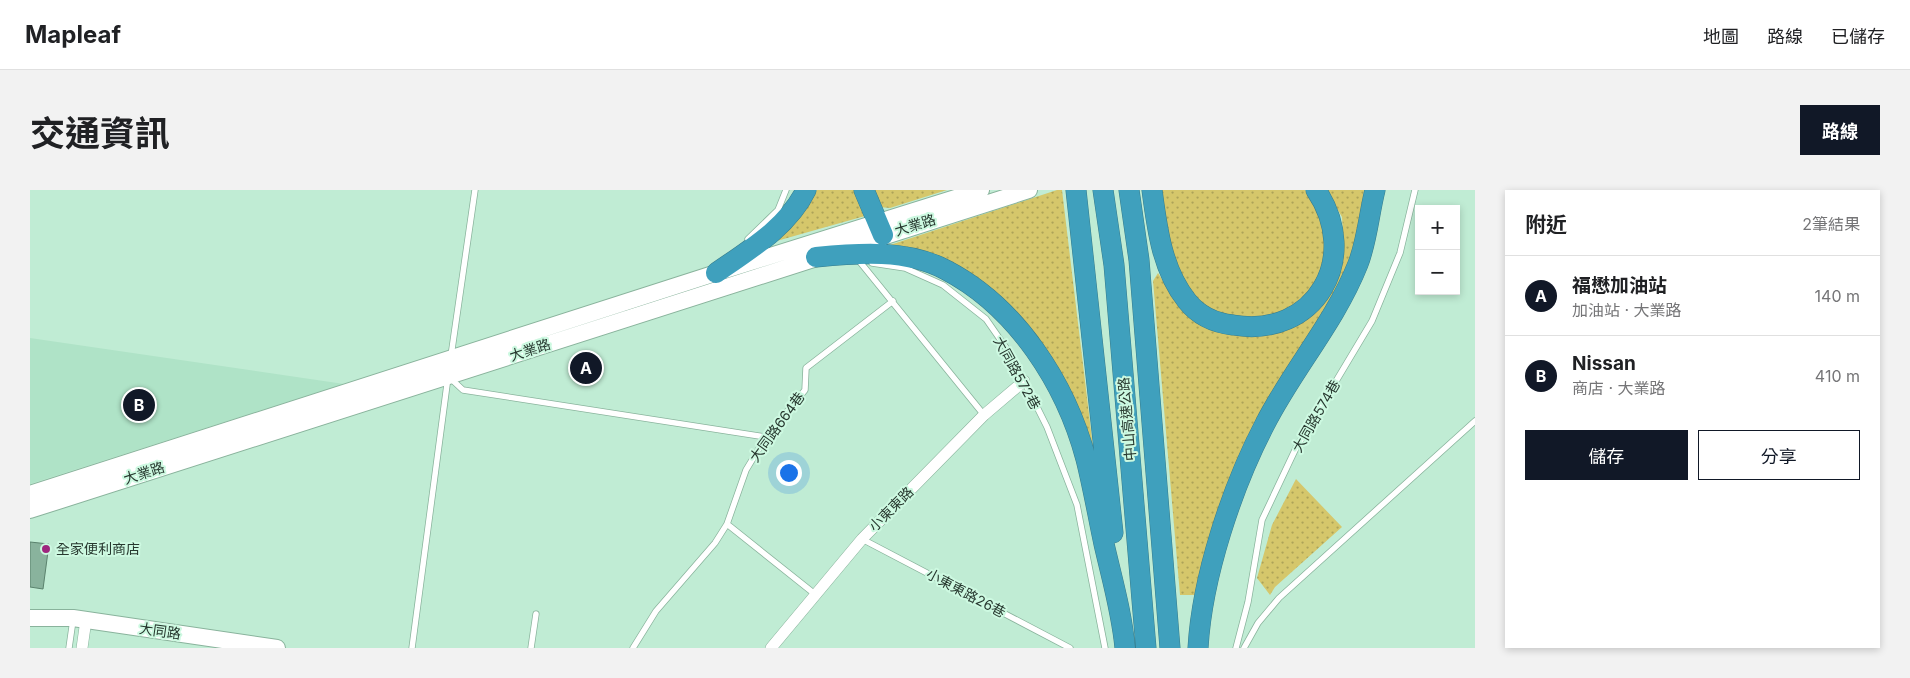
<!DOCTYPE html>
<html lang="zh-TW">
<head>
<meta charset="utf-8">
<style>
  :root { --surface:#fff; --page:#f2f2f2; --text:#202124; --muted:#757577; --line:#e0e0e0; --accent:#111827 }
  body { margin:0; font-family:Inter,"Noto Sans TC",sans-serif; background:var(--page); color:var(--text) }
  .controls { position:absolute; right:15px; top:15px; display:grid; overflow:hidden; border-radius:0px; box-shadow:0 2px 8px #0003 }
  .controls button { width:45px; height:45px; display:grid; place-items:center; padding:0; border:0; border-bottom:1px solid var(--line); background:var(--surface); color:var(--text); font:25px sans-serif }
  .you { position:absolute; left:758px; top:282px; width:18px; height:18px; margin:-12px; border:4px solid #fff; border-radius:50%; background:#1a73e8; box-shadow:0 0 0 8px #1a73e833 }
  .badge { display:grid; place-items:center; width:32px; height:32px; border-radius:50%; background:var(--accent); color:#fff; font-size:16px; font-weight:700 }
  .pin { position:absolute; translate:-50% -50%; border:2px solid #fff; box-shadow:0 1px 5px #0006 }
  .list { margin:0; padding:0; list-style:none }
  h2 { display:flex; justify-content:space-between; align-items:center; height:65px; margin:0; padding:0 20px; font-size:21px }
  h2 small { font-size:16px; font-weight:400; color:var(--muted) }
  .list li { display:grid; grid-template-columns:32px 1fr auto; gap:15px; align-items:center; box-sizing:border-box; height:80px; padding:0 20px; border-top:1px solid var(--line) }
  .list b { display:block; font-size:19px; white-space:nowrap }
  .list p { margin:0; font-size:16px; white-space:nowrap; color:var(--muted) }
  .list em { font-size:16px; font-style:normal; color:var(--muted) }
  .actions { display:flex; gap:10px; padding:15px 20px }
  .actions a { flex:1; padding:11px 0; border:1px solid var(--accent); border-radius:0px; text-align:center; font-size:18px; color:var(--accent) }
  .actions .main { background:var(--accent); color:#fff }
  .map { position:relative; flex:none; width:1445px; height:458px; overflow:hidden; border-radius:0px }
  header { display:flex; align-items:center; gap:30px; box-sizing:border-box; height:70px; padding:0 25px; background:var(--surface); border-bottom:1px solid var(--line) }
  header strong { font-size:24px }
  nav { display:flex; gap:28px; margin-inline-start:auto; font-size:18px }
  .intro { display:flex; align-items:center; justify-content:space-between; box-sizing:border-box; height:120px; padding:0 30px }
  h1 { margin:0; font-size:35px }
  .button { padding:12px 22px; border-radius:0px; background:var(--accent); color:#fff; font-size:18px; font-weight:700 }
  main { display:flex; gap:30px; padding:0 30px }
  aside { flex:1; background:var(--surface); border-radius:0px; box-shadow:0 2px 8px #0003 }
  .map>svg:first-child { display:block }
  .built { fill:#afe3c7 }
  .grass { fill:url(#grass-dots) }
  .building { fill:#89b39d; stroke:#5a826d }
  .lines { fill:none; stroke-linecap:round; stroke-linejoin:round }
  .service-casing { stroke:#89b39c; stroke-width:7 }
  .minor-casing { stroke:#89b39c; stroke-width:12 }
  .secondary-casing { stroke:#89b39c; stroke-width:18 }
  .motorway-casing { stroke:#377c8b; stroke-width:21 }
  .service { stroke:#fff; stroke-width:5.5 }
  .minor { stroke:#fff; stroke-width:11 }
  .secondary { stroke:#fff; stroke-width:16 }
  .motorway { stroke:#3fa0bd; stroke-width:20 }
  .poi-dot { fill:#9e267e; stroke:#cdf9e1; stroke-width:2 }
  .labels { text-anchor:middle; stroke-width:4; stroke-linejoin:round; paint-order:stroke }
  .street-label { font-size:14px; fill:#27382f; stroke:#cdf9e1 }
  .poi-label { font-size:14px; fill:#27382f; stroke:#cdf9e1; text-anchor:start }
</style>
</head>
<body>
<header>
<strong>Mapleaf</strong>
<nav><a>地圖</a><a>路線</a><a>已儲存</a></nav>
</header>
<div class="intro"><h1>交通資訊</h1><a class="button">路線</a></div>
<main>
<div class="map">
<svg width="1445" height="458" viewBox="0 0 1445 458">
  <defs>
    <pattern id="grass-dots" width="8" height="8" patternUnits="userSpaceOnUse" patternTransform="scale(1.25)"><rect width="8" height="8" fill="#d5c76b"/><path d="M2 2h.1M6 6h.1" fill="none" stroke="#ada358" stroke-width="1.8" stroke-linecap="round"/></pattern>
  </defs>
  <rect width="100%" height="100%" fill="#c0ecd4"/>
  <!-- built -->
  <path class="built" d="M0,148l314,46 -314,100z"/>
  <!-- grass -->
  <path class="grass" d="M787,0h37l11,26 -92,26z
    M842,0h75l-57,18 -11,-1z
    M1027,0h5l33,274 -51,-117 -114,-91 -40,-11z
    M1126,0h149l20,31v46l-15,23 -19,17 -24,11 -28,1 -26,-9 -20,-10 -27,-48z
    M1296,0h38l-5,36 -15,55 -27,43 -119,271h-18l-27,-314 5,-8 21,34 21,15 24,8 35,7 28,-7 30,-20 16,-24 11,-40 -2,-29z
    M1266,289l46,48 -67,60 -5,8 -13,-17 15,-53z"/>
  <!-- building -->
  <path class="building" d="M0,352l19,2 -6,45 -13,-2z"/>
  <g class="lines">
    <defs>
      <path id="service" d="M718,49l30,-29 8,-20
        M830,72l124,153
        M842,73l33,5 38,17 43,34 25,36 36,72 30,78 28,143
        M421,166l24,-166
        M419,187l14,13 303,47
        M697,334l89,71
        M832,349l208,109
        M39,458l4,-28
        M382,458l36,-271
        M501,458l5,-34
        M603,458l23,-37 59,-68 12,-19 19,-54 20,-33 39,-47 1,-22 87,-67
        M1206,458l12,-46 14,-82 34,-72 76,-127 28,-68 15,-63
        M1214,458l14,-25 21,-25 196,-177"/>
      <path id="minor" d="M52,458l4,-28
        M741,458l91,-109 122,-124 40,-34"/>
      <path id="secondary" d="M0,304l686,-221 265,-83
        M0,320l999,-320
        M0,428h43l204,30"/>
      <path id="motorway" d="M834,0l19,45
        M1046,0l37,343
        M1073,0l11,75 32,383
        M1099,0l10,70 31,388
        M1122,0c5,38 10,80 35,111 11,14 28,22 46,24 82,14 129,-67 83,-135
        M786,67c42,-4 91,-8 130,13 71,37 120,114 140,189 7,28 12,57 18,85 8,35 18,69 21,104
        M686,83c33,-23 72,-46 90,-83
        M1168,458c4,-71 34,-161 67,-224 28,-55 70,-102 93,-160 9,-23 11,-50 17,-74"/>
    </defs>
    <!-- service casing -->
    <use href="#service" class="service-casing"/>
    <!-- minor casing -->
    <use href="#minor" class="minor-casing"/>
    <!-- secondary casing -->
    <use href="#secondary" class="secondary-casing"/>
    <!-- motorway casing -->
    <use href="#motorway" class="motorway-casing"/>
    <!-- service -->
    <use href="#service" class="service"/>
    <!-- minor -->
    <use href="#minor" class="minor"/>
    <!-- secondary -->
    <use href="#secondary" class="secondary"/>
    <!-- motorway -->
    <use href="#motorway" class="motorway"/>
  </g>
  <!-- markers -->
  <circle class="poi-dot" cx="16" cy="359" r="5"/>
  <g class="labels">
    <!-- street labels -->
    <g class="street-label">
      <text transform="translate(885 35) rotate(-17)" y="5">大業路</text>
      <text transform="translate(500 160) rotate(-18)" y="5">大業路</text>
      <text transform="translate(987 183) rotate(61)" y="5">大同路572巷</text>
      <text transform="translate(1286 226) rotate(-60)" y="5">大同路574巷</text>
      <text transform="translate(1097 229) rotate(-95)" y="5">中山高速公路</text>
      <text transform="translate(747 237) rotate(-54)" y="5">大同路664巷</text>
      <text transform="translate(114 283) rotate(-18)" y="5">大業路</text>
      <text transform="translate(861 319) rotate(-45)" y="5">小東東路</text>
      <text transform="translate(936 403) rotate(28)" y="5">小東東路26巷</text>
      <text transform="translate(130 441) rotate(8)" y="5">大同路</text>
    </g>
    <!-- poi labels -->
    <g class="poi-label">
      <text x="26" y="364">全家便利商店</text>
    </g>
  </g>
</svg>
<div class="controls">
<button>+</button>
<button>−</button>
</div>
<div class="you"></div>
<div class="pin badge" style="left:556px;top:178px">A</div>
<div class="pin badge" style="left:109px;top:215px">B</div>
</div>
<aside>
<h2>附近<small>2筆結果</small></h2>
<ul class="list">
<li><span class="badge">A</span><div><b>福懋加油站</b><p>加油站 · 大業路</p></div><em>140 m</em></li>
<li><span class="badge">B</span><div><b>Nissan</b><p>商店 · 大業路</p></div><em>410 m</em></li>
</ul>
<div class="actions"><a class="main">儲存</a><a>分享</a></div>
</aside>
</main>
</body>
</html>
